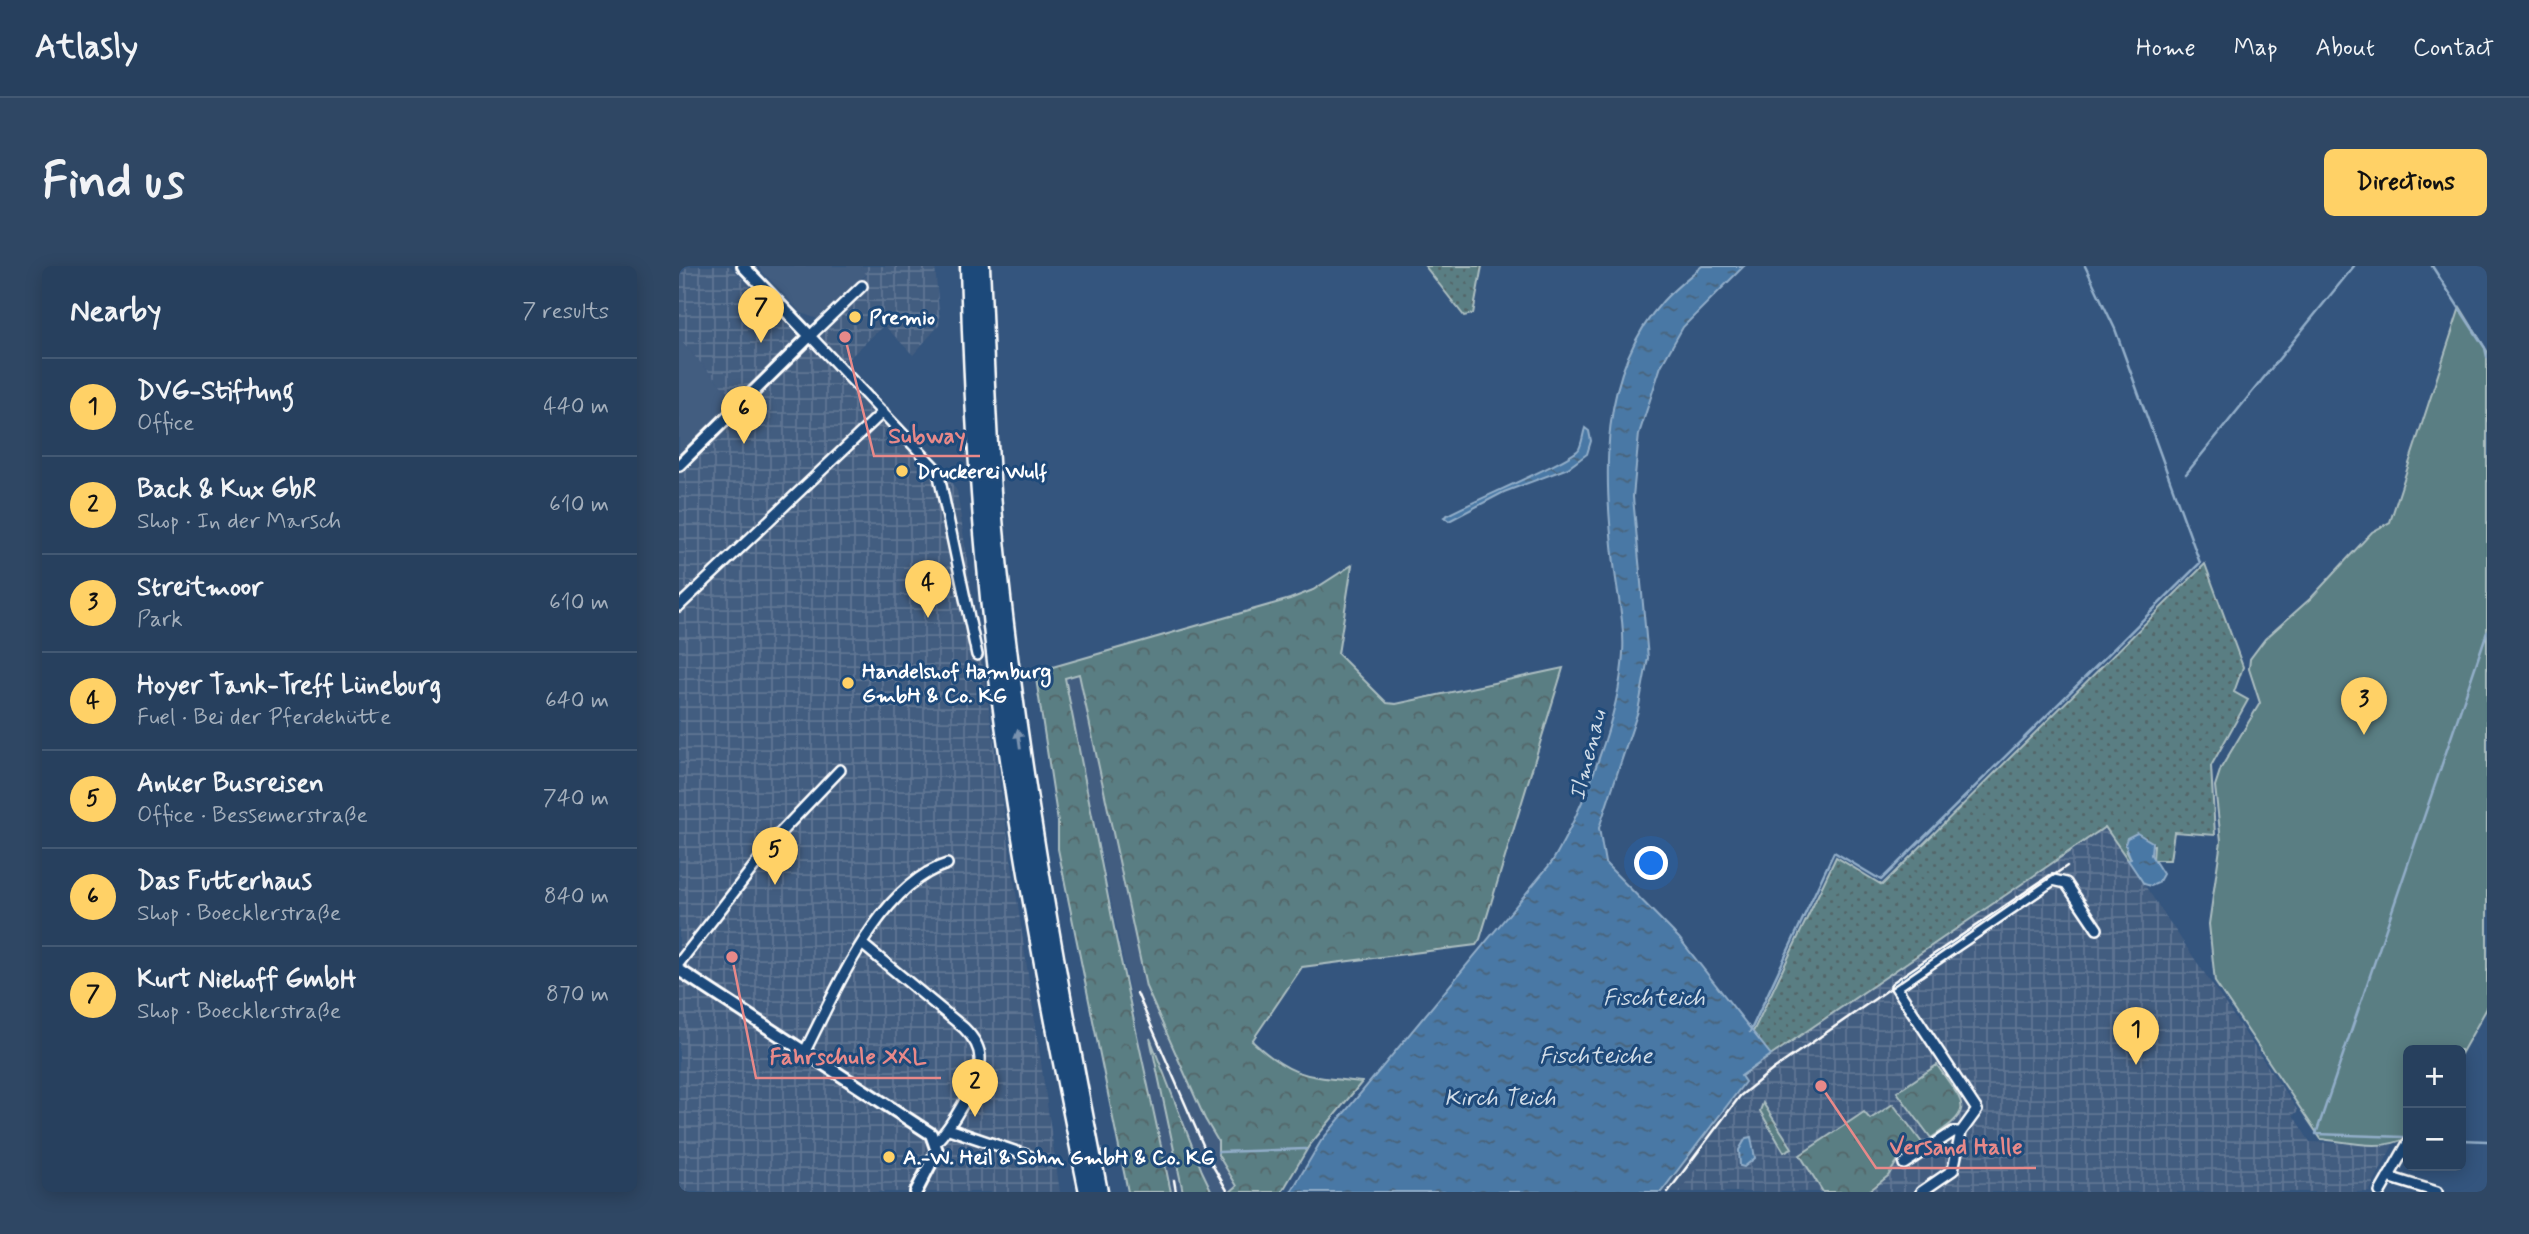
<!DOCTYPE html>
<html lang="en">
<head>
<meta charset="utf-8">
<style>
  :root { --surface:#27405e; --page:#2f4764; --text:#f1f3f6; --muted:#a4afbc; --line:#435973; --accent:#ffd166 }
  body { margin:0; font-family:Mynerve,sans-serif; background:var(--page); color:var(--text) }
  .controls { position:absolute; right:21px; bottom:21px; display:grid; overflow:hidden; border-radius:10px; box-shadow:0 4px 18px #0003 }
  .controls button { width:63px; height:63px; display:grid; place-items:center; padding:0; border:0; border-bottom:2px solid var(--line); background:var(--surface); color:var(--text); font:35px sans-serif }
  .you { position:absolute; left:973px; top:598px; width:24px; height:24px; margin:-18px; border:5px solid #fff; border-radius:50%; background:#1a73e8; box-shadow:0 0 0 10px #1a73e833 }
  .badge { display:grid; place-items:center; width:46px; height:46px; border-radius:50%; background:var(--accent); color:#111; font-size:23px; font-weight:700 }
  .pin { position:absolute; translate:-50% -58px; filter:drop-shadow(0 2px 4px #0008) }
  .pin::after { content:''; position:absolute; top:37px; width:24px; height:21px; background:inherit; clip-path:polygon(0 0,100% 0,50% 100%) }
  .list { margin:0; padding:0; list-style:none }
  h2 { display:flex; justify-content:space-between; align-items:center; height:91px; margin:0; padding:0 28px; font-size:30px }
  h2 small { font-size:23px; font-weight:400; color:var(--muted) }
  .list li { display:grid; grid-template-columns:46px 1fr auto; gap:21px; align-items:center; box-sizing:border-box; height:98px; padding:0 28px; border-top:2px solid var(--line) }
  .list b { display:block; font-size:26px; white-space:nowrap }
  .list p { margin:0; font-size:23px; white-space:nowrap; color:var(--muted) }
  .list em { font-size:23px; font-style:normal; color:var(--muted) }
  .map { position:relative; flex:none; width:1808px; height:926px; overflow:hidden; border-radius:10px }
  header { display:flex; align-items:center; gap:42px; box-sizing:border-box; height:98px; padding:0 35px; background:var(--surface); border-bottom:2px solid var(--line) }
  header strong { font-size:33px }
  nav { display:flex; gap:38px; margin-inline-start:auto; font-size:24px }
  .intro { display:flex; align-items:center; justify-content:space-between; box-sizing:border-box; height:168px; padding:0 42px }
  h1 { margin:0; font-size:49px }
  .button { padding:18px 32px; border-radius:10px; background:var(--accent); color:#111; font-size:24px; font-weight:700 }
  main { display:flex; gap:42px; padding:0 42px }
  aside { flex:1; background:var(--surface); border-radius:10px; box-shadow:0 4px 18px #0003 }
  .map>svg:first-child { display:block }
  .built { fill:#435d80 }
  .industrial { fill:url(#industrial-grid) }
  .grass { fill:url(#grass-dots); stroke:#acbec1; stroke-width:2 }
  .forest { fill:url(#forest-crowns); stroke:#acbec1; stroke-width:2 }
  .park { fill:#5a7e83; stroke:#acbec1; stroke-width:2 }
  .water { fill:url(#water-ripples); stroke:#92aec9; stroke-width:2 }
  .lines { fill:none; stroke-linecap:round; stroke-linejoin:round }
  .stream { stroke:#92aec9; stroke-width:2.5 }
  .minor-casing { stroke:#fff; stroke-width:14 }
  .tertiary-casing { stroke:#fff; stroke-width:16 }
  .motorway-casing { stroke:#fff; stroke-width:21 }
  .minor { stroke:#1f4a7a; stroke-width:9 }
  .tertiary { stroke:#1f4a7a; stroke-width:10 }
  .motorway { stroke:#1f4a7a; stroke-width:16 }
  .rail { stroke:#fff; stroke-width:2.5 }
  .oneway { fill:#7992af }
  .poi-dot { fill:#ffd166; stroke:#1f4a7a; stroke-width:2.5 }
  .labels { text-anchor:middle; stroke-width:6; stroke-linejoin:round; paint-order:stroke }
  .poi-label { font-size:21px; font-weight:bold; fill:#fff; stroke:#1f4a7a; text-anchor:start }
  .water-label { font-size:23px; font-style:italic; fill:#d2dde8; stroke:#1f4a7a }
  .leader { fill:none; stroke:#e88989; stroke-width:2.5 }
  .callout-dot { fill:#e88989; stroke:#1f4a7a; stroke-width:2.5 }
  .callout-label { font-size:23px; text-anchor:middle; font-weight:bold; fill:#e88989; stroke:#1f4a7a; stroke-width:6; stroke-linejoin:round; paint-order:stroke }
</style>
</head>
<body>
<header>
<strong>Atlasly</strong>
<nav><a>Home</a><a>Map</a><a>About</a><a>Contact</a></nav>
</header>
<div class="intro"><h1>Find us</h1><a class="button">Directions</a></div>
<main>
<aside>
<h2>Nearby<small>7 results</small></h2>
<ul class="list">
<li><span class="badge">1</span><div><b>DVG-Stiftung</b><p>Office</p></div><em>440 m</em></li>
<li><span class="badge">2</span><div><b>Back &amp; Kux GbR</b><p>Shop · In der Marsch</p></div><em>610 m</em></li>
<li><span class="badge">3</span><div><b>Streitmoor</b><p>Park</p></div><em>610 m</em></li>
<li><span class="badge">4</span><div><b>Hoyer Tank-Treff Lüneburg</b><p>Fuel · Bei der Pferdehütte</p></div><em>640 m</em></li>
<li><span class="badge">5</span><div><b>Anker Busreisen</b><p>Office · Bessemerstraße</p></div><em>740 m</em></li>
<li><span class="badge">6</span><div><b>Das Futterhaus</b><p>Shop · Boecklerstraße</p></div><em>840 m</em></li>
<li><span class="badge">7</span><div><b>Kurt Niehoff GmbH</b><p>Shop · Boecklerstraße</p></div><em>870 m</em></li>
</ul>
</aside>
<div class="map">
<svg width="1808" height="926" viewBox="0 0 1808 926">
  <defs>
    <pattern id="industrial-grid" width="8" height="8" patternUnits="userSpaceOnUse" patternTransform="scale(1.75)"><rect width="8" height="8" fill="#435d80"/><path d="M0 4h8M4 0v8" fill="none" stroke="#5f7593"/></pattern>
    <pattern id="grass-dots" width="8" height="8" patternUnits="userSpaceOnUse" patternTransform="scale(1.75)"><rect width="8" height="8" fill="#5a7e83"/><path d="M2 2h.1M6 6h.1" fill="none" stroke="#536568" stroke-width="1.8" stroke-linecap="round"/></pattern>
    <pattern id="forest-crowns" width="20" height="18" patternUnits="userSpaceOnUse" patternTransform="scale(1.75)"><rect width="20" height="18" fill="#5a7e83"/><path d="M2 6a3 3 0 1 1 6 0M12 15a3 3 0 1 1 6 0" fill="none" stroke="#536568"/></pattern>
    <pattern id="water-ripples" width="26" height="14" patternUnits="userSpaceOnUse" patternTransform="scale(1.75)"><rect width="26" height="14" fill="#4978a5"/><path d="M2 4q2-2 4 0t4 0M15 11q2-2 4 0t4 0" fill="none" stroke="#4a6278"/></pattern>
  </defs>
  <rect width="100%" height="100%" fill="#34557e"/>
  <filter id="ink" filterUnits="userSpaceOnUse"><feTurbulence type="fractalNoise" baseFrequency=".0143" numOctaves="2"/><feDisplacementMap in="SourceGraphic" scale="14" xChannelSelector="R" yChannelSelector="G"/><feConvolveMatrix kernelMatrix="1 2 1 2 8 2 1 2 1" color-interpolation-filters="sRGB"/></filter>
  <g filter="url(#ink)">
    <!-- built -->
    <path class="built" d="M78,0h102l8,8 -49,45 -17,-6z
      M0,73l58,64 -58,57z
      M400,408l67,313 59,132 13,22v14l20,32 -8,5h-18l-60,-149 31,149h-12l-106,-514z
      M1066,816l5,7 -41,53 -10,22 -20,28h-18z"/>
    <!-- industrial -->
    <path class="industrial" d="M9,0h42l70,72 67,-63 -8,-9h76l5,58 -27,31 -29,-30 -41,39 94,98 20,29 103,701h-381v-732l58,-57 -58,-64v-63z
      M1426,561l193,284 -5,4 17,27 83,3 -24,47h-690l20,-28 10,-22 41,-53 -9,-13z"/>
    <!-- grass -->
    <path class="grass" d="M746,0h57l-9,48 -9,2z
      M1526,298l38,103 -9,25 14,8 -37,66 4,69 -41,-3 -4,28h-17l1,-15 -28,5 5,10h-3l-23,-33 -364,249 -141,116h-278l283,-329 147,171 84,-177 46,28z"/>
    <!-- forest -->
    <path class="forest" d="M673,299l-14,89 49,49 9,1 167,-36 -83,271 -4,6 -174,22 -50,74c41,38 57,35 110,41l-53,64 -27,46h-52l7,-6 -19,-31v-14l-13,-22 -59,-132 -67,-313 -14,4 51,260 55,254h-43l-70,-343v-27l-23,-150 255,-73 23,-9z
      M471,772l52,133 10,21h-29z
      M1258,799c27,40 40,43 -6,73l-34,-46z
      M1084,837l29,45 -8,4 -24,-41z
      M1214,838l30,40 -25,16 -10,16 -20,16h-45l-23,-37 64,-43 6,7z"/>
    <!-- park -->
    <path class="park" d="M1781,41l27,44v657l-26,46v-4h-53v87c-25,15 -60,5 -87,2l-106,-157 -6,-58 12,-83 -6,-55 6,-18 39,-65 -11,-34 1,-10 15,-20 46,-41 61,-66 18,-10z"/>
    <!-- water -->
    <path class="water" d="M1023,0h42l-61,61 -22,39 -22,68 -6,63 15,161 -10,53 -39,117 6,35 74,75 92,117 -30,21 4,6 -84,110h-370l30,-51 231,-279c31,-53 68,-147 71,-209 2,-30 -6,-60 -9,-89 -10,-89 -16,-190 49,-263 12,-13 26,-24 39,-35z
      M906,162l4,3 2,10 -4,13 -19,14 -64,24 -55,29 -5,-4c21,-13 129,-57 135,-68 3,-6 4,-15 6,-21z
      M1458,567l15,9 -1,13 12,19 -5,9 -7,3 -7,-2 -16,-24 3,-1 -6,-15 2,-6z
      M1072,871l4,21 -11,9 -4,-1 -1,-16 7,-12z"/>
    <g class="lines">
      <!-- stream -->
      <path class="stream" d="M1753,0l53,82 2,9
        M1507,208l168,-208
        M1071,766l84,-180 47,28 319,-317 -85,-234 -30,-63
        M1725,871l-88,-3 171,-502
        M1782,874l26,1
        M539,886l88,-3"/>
      <defs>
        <path id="minor" d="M183,20l-52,50 128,135 39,184
          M0,340l204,-194
          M183,678l102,84c9,9 17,20 16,33 -2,22 -29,66 -44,81
          M0,697l100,-129 61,-64
          M126,785c31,-60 74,-166 142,-187
          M270,863l80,27
          M1225,898l49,-32h8
          M1709,911l49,15
          M1242,926l32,-22 8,-38 16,-22 -81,-123 157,-107 13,3 31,46
          M1701,926l28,-49"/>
        <path id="tertiary" d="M0,199l131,-129 -67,-70
          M0,704l252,164 6,17 -21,41"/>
        <path id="motorway" d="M290,0c4,167 16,334 41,500 21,143 49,284 78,426
          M302,0c4,88 6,176 14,264 21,223 61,442 104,662"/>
      </defs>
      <!-- minor casing -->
      <use href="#minor" class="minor-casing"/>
      <!-- tertiary casing -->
      <use href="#tertiary" class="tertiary-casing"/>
      <!-- motorway casing -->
      <use href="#motorway" class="motorway-casing"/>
      <!-- minor -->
      <use href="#minor" class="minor"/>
      <!-- tertiary -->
      <use href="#tertiary" class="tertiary"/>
      <!-- motorway -->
      <use href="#motorway" class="motorway"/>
      <!-- rail -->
      <path class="rail" d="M458,727l73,168 18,31
        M495,914l2,12
        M989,926l72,-96 35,-28 292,-202"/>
    </g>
    <!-- one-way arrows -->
    <defs><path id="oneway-solid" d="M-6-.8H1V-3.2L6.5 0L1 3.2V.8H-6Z" transform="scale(1.75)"/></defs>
    <use class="oneway" href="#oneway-solid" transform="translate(340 473) rotate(-98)"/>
  </g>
  <!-- markers -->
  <g class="poi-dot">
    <circle cx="176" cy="51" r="7"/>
    <circle cx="223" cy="205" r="7"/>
    <circle cx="169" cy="417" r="7"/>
    <circle cx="210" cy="891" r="7"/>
  </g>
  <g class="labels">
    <!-- poi labels -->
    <g class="poi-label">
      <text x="190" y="58">Premio</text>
      <text x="237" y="212">Druckerei Wulf</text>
      <text x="183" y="412">Handelshof Hamburg<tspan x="183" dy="24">GmbH &amp; Co. KG</tspan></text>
      <text x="224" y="898">A.-W. Heil &amp; Sohn GmbH &amp; Co. KG</text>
    </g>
    <!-- water labels -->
    <g class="water-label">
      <text transform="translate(908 489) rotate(-76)" y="8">Ilmenau</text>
      <text x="975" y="739">Fischteich</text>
      <text x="917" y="797">Fischteiche</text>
      <text x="821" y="839">Kirch Teich</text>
    </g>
  </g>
  <!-- callouts -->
  <path class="leader" d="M166 71L195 190H301M53 691L77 812H262M1142 820L1197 902H1357"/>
  <g class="callout-dot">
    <circle cx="166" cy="71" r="7"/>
    <circle cx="53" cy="691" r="7"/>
    <circle cx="1142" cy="820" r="7"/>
  </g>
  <g class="callout-label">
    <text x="248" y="177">Subway</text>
    <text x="169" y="798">Fahrschule XXL</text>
    <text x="1277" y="888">Versand Halle</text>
  </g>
</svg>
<div class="controls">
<button>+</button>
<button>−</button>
</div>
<div class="you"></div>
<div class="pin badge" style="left:1457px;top:799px">1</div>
<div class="pin badge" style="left:296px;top:851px">2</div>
<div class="pin badge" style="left:1685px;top:469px">3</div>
<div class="pin badge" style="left:249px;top:352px">4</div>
<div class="pin badge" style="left:96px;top:619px">5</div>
<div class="pin badge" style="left:65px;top:178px">6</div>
<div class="pin badge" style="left:82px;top:77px">7</div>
</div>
</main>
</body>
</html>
